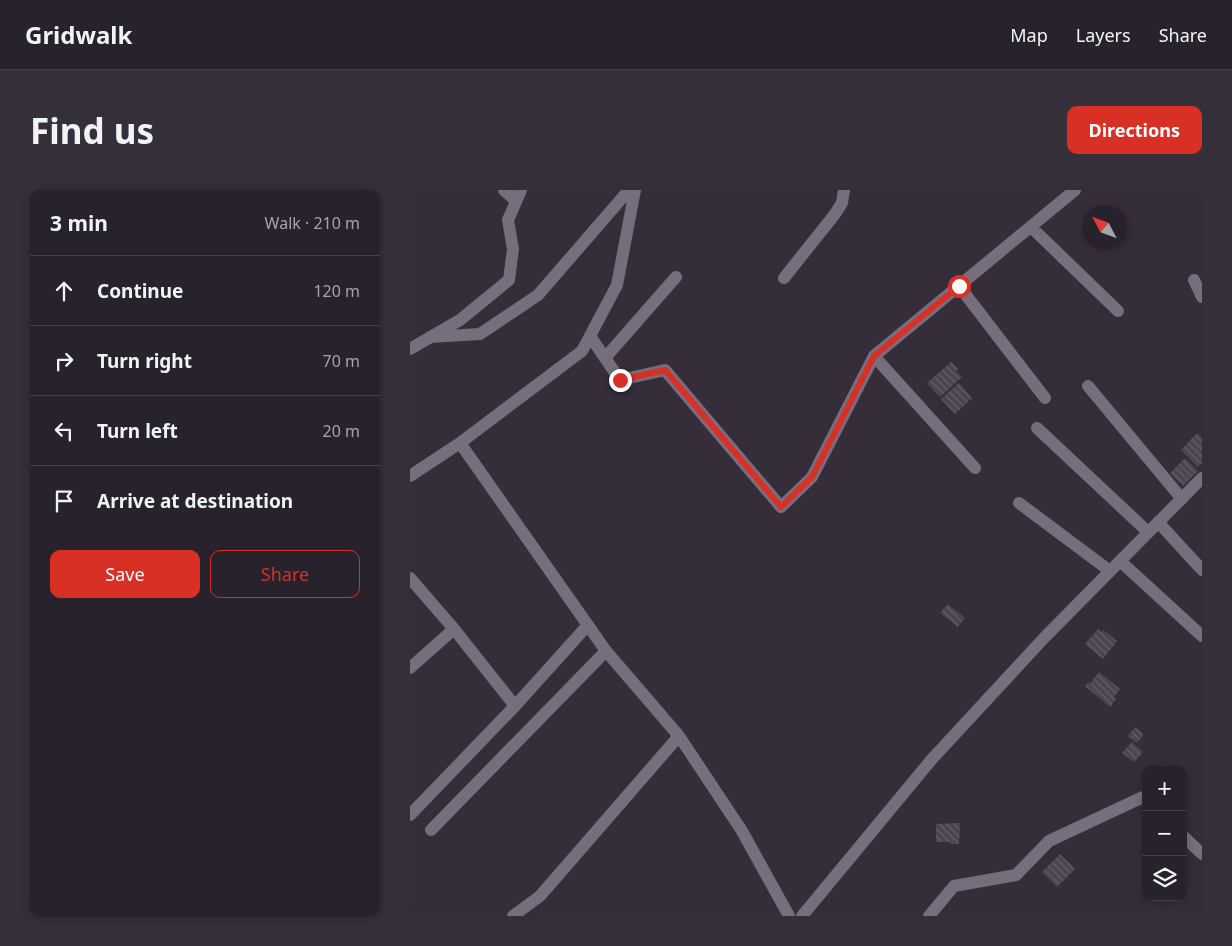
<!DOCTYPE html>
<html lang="en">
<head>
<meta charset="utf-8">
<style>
  :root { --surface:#28222c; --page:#342f38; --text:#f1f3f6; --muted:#a5a4a9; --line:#443f48; --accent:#d93025 }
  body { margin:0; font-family:"Noto Sans",sans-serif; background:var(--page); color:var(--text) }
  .controls { position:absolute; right:15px; bottom:15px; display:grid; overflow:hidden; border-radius:10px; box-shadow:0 2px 8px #0003 }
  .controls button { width:45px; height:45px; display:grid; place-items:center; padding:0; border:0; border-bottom:1px solid var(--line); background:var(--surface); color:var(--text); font:25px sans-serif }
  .compass { position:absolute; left:672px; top:15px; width:45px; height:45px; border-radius:50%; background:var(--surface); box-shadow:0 2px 8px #0003; rotate:311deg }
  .stop { position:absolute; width:15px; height:15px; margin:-11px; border:4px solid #d93025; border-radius:50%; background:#fff }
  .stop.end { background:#d93025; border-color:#fff; box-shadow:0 1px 5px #0008 }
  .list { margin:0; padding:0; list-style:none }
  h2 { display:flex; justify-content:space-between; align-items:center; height:65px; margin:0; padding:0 20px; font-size:21px }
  h2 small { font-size:16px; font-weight:400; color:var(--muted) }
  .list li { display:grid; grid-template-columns:32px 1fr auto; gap:15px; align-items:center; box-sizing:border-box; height:70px; padding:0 20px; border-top:1px solid var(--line) }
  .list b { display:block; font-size:19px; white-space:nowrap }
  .list em { font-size:16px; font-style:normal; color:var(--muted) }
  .actions { display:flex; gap:10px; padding:15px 20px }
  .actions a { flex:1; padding:11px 0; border:1px solid var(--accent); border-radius:10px; text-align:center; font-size:18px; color:var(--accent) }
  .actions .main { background:var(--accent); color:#fff }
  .icon { flex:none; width:28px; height:28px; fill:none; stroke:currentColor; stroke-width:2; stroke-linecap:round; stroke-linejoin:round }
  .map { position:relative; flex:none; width:792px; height:726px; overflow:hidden; border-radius:10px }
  header { display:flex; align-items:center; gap:30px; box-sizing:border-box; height:70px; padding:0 25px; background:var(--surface); border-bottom:1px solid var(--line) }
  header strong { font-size:24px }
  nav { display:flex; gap:28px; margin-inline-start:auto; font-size:18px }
  .intro { display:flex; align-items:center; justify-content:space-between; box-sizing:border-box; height:120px; padding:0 30px }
  h1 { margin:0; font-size:35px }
  .button { padding:12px 22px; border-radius:10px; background:var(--accent); color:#fff; font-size:18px; font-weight:700 }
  main { display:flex; gap:30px; padding:0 30px }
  aside { flex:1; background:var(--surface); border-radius:10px; box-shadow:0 2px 8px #0003 }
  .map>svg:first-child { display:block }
  .building { fill:url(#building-back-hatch) }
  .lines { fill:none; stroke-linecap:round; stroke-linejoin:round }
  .street { stroke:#766e7c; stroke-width:12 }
  .route { stroke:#d93025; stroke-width:6 }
</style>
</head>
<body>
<header>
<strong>Gridwalk</strong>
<nav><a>Map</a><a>Layers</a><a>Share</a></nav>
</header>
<div class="intro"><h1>Find us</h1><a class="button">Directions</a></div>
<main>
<aside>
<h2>3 min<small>Walk · 210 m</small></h2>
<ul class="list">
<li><svg class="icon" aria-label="ahead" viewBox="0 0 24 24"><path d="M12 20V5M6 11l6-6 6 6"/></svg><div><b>Continue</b></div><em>120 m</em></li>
<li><svg class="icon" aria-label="right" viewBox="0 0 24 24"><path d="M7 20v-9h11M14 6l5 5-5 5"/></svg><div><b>Turn right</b></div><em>70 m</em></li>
<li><svg class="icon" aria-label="left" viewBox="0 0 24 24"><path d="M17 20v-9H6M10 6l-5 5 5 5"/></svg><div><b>Turn left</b></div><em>20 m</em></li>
<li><svg class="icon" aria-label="arrive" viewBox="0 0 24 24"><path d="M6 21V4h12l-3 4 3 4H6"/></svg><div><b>Arrive at destination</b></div></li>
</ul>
<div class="actions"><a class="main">Save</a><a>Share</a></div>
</aside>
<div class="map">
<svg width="792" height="726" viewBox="0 0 792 726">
  <defs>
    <pattern id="building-back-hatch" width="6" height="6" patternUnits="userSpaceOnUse" patternTransform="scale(1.25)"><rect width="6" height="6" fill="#4c4451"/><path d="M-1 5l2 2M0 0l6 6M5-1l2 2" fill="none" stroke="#655e6a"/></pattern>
  </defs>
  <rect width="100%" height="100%" fill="#352d3a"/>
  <!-- building -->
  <path class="building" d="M541,172l7,7 -2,2 6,6 -22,20 -13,-14z
    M549,193l13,15 -17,16 -14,-15z
    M787,243l5,5v25l-4,4 -17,-17z
    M775,268l13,13 -15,15 -13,-13z
    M538,414l17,14 -7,9 -18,-14z
    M688,439l3,3 2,-2 14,11 -14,18 -18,-15z
    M689,482l21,17 -6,8 2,2 -6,8 -25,-21 3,-4 2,2z
    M725,537l8,7 -1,1 1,1 -6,7 -9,-7z
    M722,552l11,10 -9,10 -12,-9z
    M550,633l-1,21h-8v-2h-15v-18z
    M650,664l15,15 -18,18 -15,-15z"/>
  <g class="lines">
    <!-- street -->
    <path class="street" d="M94,0l12,11
      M621,37l87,84
      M374,88l51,-64 7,-11 2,-13
      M784,90l8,17
      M549,96l86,112
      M180,146l30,44 45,-10 116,137 31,-30 62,-121 201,-166
      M20,147l50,-3 58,-39 91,-105
      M0,159l50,-29 49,-40 4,-31 -5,-29 13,-30
      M464,166l101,112
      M195,168l71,-81
      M678,196l94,113
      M627,238l111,104
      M50,253l146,208 73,85 63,95 47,85
      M0,286l50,-33 122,-92 35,-66 18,-95
      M609,313l91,68
      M748,332l44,48
      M710,371l82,75
      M0,388l44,51 61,77
      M0,478l44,-39
      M0,625l105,-109 72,-80
      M21,640l175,-179
      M773,646l19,18
      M103,726l27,-20 139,-160
      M392,726l130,-157 112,-121 158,-160
      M519,726l25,-30 62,-11 33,-34 94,-44 3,3"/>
  </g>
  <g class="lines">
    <!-- route -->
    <path class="route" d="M210,190l45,-10 116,137 31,-30 62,-121 85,-70"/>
  </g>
</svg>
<div class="controls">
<button>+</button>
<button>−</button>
<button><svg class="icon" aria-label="layers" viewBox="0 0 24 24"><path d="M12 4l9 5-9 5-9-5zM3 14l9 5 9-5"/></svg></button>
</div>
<svg class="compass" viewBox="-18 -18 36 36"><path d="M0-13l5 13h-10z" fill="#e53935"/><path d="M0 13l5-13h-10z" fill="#a5a4a9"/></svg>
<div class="stop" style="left:549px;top:96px"></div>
<div class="stop end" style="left:210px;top:190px"></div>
</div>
</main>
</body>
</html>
